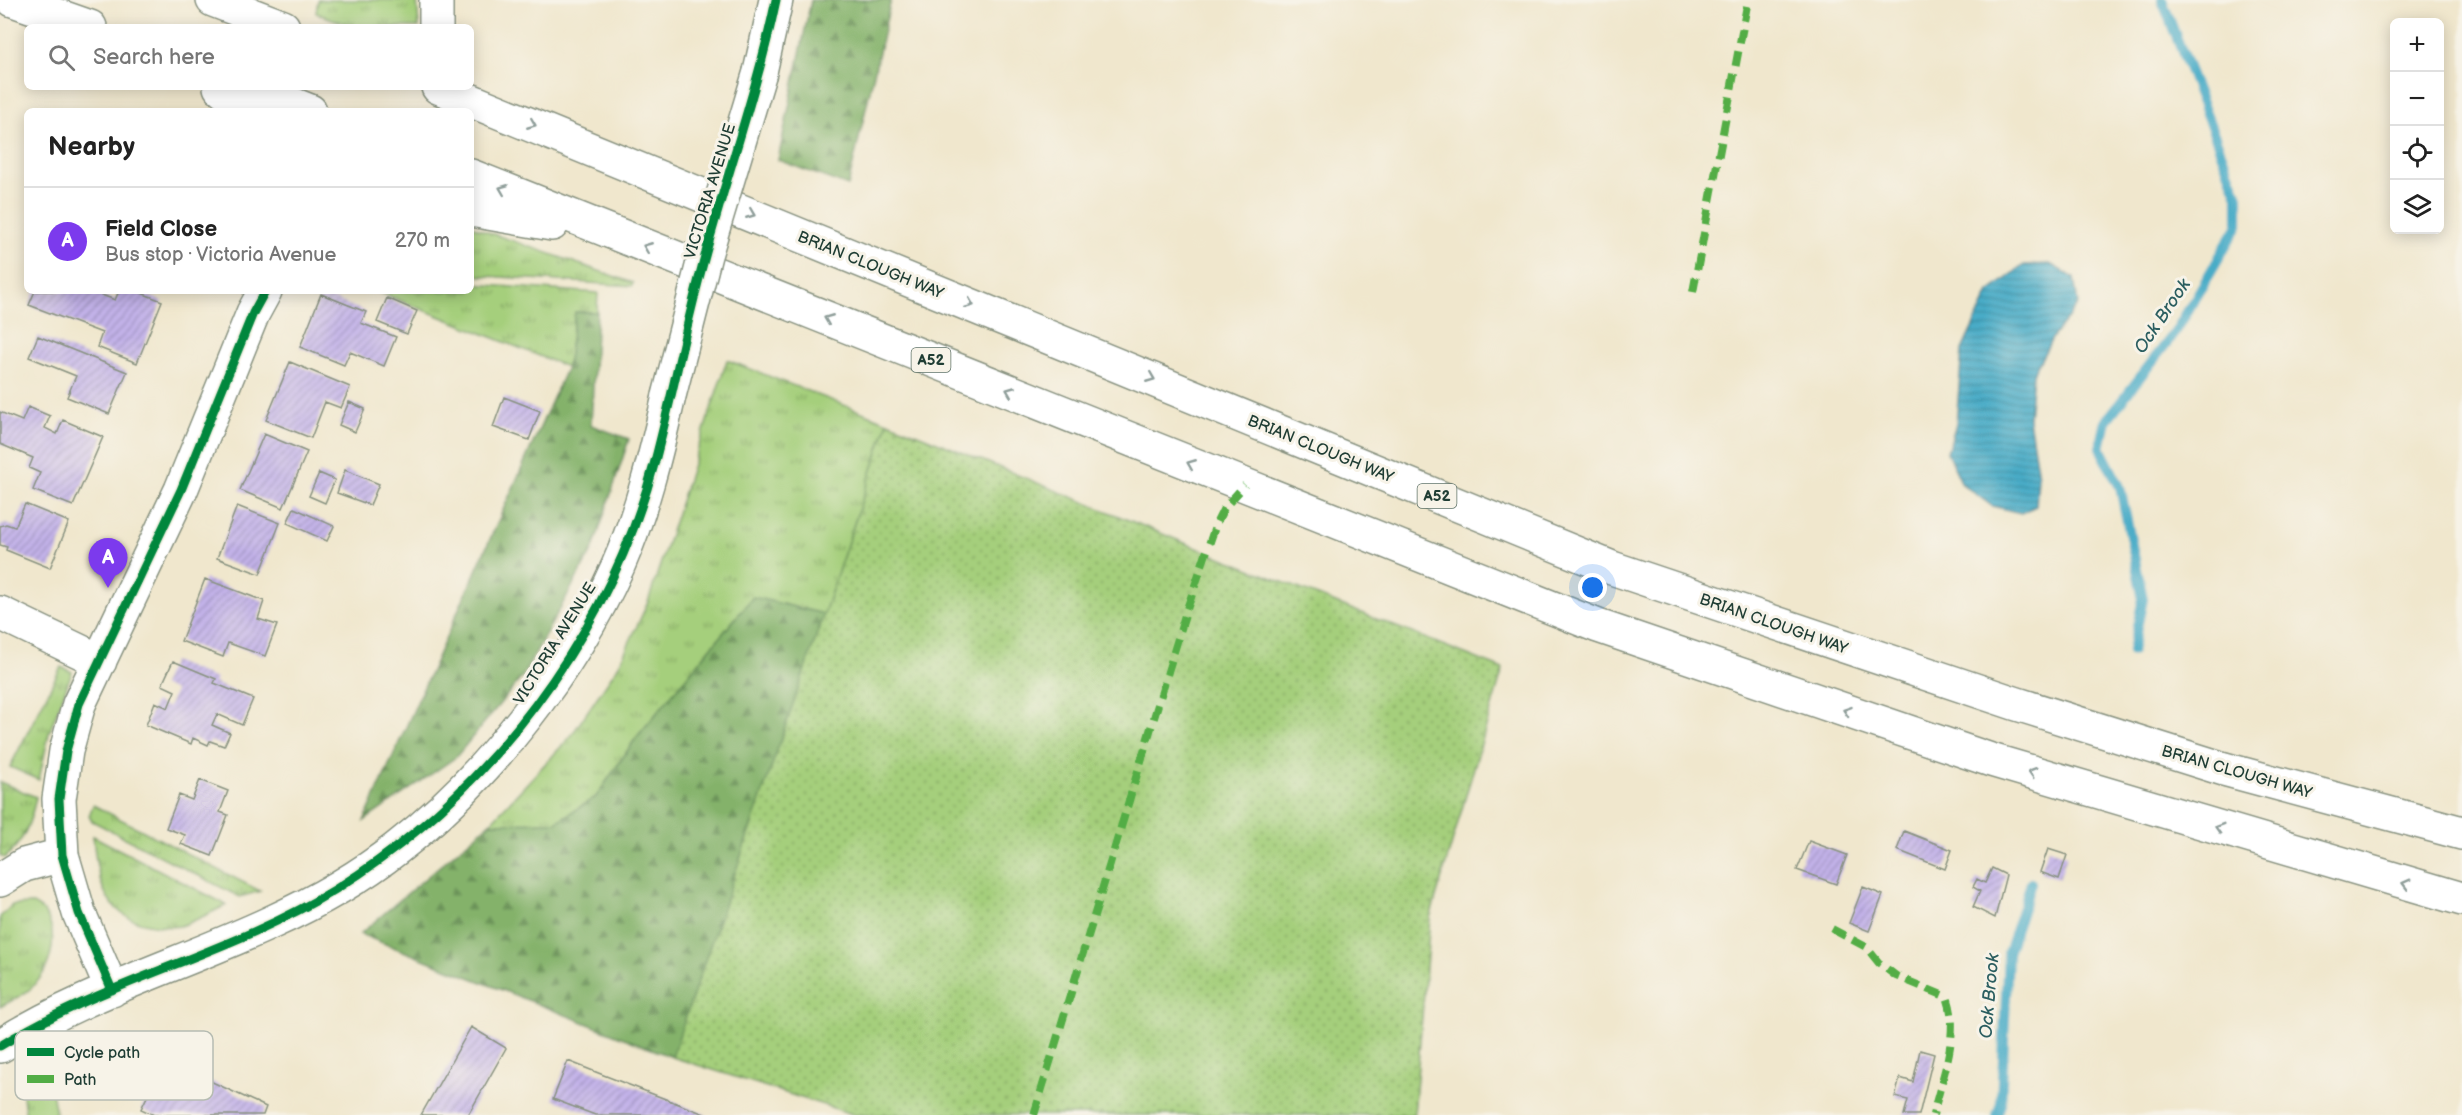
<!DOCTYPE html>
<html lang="en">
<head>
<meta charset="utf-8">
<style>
  :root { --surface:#fff; --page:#f2f2f2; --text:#222; --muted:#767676; --line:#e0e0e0; --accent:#7c3aed }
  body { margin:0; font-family:"Balsamiq Sans",sans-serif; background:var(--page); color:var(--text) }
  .controls { position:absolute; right:18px; top:18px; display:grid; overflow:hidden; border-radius:9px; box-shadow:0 3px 15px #0003 }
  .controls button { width:54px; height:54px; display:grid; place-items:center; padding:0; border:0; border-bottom:2px solid var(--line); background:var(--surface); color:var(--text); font:30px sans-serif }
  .you { position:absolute; left:1593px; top:588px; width:21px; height:21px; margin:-15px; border:4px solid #fff; border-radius:50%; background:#1a73e8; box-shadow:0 0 0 9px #1a73e833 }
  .badge { display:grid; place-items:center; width:39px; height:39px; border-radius:50%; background:var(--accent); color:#fff; font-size:20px; font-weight:700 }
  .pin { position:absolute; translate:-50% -50px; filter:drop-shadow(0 2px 3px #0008) }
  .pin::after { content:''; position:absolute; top:32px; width:21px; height:18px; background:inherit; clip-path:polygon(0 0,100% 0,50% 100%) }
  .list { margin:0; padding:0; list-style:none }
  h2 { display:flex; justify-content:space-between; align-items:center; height:78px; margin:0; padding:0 24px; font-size:26px }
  h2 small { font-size:20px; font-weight:400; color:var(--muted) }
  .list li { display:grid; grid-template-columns:39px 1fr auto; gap:18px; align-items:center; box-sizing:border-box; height:108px; padding:0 24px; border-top:2px solid var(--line) }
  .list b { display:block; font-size:22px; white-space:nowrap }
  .list p { margin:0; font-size:20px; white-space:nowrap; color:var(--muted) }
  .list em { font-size:20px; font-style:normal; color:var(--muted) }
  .icon { flex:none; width:33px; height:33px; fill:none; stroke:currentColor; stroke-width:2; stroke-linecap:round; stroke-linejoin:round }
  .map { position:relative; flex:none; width:2462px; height:1115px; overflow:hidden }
  .search { position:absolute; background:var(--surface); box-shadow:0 3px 15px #0003; left:24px; top:24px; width:450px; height:66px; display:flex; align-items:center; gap:15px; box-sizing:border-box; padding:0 21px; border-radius:9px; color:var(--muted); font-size:22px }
  .panel { position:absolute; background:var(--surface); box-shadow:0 3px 15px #0003; left:24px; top:108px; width:450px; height:186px; border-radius:9px }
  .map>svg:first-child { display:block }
  .grass { fill:url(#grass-tufts); stroke:#628658; stroke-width:1.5 }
  .forest { fill:url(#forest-firs); stroke:#527850; stroke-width:1.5 }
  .garden { fill:url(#garden-dots); stroke:#628658; stroke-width:1.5 }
  .water { fill:url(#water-rules); stroke:#34747e; stroke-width:1.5 }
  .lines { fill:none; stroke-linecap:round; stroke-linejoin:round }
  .stream { stroke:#48acc7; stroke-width:10 }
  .building { fill:url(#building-hatch) }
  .minor-casing { stroke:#889280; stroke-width:36 }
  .highway-casing { stroke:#889280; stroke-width:36 }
  .minor { stroke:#fff; stroke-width:33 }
  .highway { stroke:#fff; stroke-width:33 }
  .minor-bridge-casing { stroke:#889280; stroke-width:36; stroke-linecap:butt }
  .minor-bridge { stroke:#fff; stroke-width:33 }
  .quiet { stroke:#52ad45; stroke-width:8; stroke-dasharray:15 8; stroke-linecap:butt }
  .cycleway-casing { stroke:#f7f3e8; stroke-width:13 }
  .cycleway { stroke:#00873e; stroke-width:9 }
  .oneway { stroke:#8f9e9a }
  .labels { text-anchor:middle; stroke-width:6; stroke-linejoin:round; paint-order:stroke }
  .shield { fill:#f7f3e8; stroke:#60746a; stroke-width:1.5 }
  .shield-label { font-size:15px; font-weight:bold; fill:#1f3d34 }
  .street-label { font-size:16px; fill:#1f3d34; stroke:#f7f3e8 }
  .water-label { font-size:18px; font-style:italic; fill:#2b5e60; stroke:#f7f3e8 }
  .key { fill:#f7f3e8; stroke:#b6bcb2; stroke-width:1.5 }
  .key-label { font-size:16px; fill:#1f3d34 }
</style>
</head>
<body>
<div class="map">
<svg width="2462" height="1115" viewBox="0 0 2462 1115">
  <defs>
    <pattern id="grass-tufts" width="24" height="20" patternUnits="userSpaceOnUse" patternTransform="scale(1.5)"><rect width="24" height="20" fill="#a5cf7b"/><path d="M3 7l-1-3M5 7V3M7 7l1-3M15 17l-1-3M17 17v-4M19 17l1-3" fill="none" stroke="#86a966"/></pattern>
    <pattern id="forest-firs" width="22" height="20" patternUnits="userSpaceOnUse" patternTransform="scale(1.5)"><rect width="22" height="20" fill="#84b26b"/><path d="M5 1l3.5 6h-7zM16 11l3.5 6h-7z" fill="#6b9259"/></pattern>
    <pattern id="garden-dots" width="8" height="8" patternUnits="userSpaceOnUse" patternTransform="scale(1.5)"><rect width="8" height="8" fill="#a5cf7b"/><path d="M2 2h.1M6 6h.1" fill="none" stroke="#86a966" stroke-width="1.8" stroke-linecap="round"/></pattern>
    <pattern id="water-rules" width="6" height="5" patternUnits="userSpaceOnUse" patternTransform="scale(1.5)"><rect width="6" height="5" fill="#48acc7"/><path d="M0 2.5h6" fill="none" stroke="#3b8da2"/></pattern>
    <pattern id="building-hatch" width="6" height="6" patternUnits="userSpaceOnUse" patternTransform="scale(1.5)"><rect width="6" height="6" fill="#c3b2e9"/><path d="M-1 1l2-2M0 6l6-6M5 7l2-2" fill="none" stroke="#9e92be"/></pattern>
  </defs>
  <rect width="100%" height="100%" fill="#f7f3e8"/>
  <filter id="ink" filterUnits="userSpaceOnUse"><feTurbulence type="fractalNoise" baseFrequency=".0167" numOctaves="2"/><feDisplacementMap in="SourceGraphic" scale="12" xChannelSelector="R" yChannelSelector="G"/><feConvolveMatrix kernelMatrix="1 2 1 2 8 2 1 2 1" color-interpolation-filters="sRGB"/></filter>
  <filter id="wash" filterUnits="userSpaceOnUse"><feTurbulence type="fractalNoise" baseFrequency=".008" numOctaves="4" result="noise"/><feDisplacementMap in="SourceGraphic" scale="24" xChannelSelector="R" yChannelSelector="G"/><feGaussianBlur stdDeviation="1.35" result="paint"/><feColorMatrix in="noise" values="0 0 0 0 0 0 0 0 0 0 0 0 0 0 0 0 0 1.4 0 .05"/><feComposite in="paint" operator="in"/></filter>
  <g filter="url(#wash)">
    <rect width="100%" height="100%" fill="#f0e7cd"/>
    <!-- grass -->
    <path class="grass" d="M318,0h99l2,27h-65l-38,-14z
      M471,226l162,57 -1,3 -161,-11z
      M471,284l127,9 -1,19h-22l-8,55 -191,-76h95z
      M727,360l161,62 -64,192 -71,-17 -117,141 -40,59 -40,25 -66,1 81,-87 48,-71 29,-63z
      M61,667l11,5 -23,61 -10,47 -29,-13z
      M0,782l36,15c-6,28 -11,42 -31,61l-5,-2z
      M93,805l167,86 -20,6 -148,-76 -3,-5z
      M93,836l134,69c-16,7 -31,16 -47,21 -10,2 -22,0 -32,-2 -46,-8 -51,-48 -55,-88z
      M33,904c3,2 9,5 11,8 18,26 5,64 -19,81 -7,5 -17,9 -25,14v-90l12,-12z
      M46,1056l10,59h-30c-6,-25 -5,-46 20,-59z"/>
    <!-- forest -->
    <path class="forest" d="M811,0h80l-43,186 -70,-26z
      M575,312h22l-6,113 38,14 -36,110 -71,128 -66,80 -92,64 203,-454z
      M753,597l71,17 -152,443 -312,-123 130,-111 66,-1 40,-25 40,-59z"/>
    <!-- garden -->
    <path class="garden" d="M888,422l319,130 296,117 -73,249 -16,197h-559l-183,-58 152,-443z"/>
    <!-- water -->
    <path class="water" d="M2050,264l24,14 4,26 -25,33 -20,37 -4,45 9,57 -2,30 -15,7 -29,-7 -30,-22 -15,-32 9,-28 6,-74 27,-58 35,-27z"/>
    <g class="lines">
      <!-- stream -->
      <path class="stream" d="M2132,651l11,-52 -23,-112 -20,-39 6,-27 70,-90 62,-106v-29l-76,-196
        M1997,1115l4,-11 7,-151 23,-70"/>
    </g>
    <g id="blocks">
      <!-- building -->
      <path class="building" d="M35,291h56l24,9 4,-9h17l26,10 -25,62 -40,-16 5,-14 -73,-28z
        M321,294l45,18 -5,11 35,14 -12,29 -34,-14 -6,13 -44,-18z
        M387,298l30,13 -10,23 -30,-12z
        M38,336l89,36 -18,42 -42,-17 9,-21 -47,-19z
        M290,362l60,25 -9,21 -16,-6 -14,36 -45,-18z
        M504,397l36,14 -11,29 -36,-13z
        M349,402l16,7 -10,23 -16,-7z
        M28,407l22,9 -5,12 12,6 6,-14 40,17 -30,69 -40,-16 7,-17 -11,-5 4,-10 -33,-14v-32l22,9z
        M264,434l43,18 -24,56 -43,-18z
        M345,470l34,14 -9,21 -33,-12z
        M319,473l16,7 -10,23 -16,-7z
        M25,504l44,18 -19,46 -44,-18 1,-3 -7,-2v-19l6,-2 9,3z
        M237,506l43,17 -20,51 -43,-16z
        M294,508l40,18 -7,15 -40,-18z
        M205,579l59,22 -6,18 19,6 -12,31 -37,-13 -5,14 -42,-16z
        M173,661l43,18 -2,4 39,16 -11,26 -25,-11 -5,11 18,8 -6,13 -14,-5 -2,4 -15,-7 -2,6 -45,-19 9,-23 13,6 7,-17 -13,-6z
        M200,780l28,11 -8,21 8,3 -16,41 -31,-12 4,-9 -19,-7 13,-33 13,5z
        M1904,831l48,19 -7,19 -48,-19z
        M1809,841l38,14 -11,29 -39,-14z
        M2048,849l19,6 -8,24 -19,-7z
        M1992,868l14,7 -11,43 -22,-11 7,-16 -7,-4 4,-8 8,4z
        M1863,887l20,8 -14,36 -20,-8z
        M471,1027l35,21 -38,67h-47z
        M1920,1050l14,4 -15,61h-15l4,-15 -13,-3 5,-19 13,4z
        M165,1060l101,47 -3,8h-109l-13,-6z
        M568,1061l38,15 101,39h-112l-42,-16z"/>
    </g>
  </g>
  <g filter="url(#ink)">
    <use href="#blocks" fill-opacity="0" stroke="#889280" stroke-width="1.5"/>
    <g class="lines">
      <defs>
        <path id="minor" d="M760,72l16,-72
          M0,613l100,48
          M0,880l24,-15 38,-10
          M112,990l-33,-77 -17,-58 -3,-56 7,-48 13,-47 102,-214 72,-177 12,-22
          M0,1046c81,-52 182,-82 270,-123 44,-20 89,-45 127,-75 89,-69 175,-179 221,-282 24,-55 38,-112 51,-170"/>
        <path id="highway" d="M13,0l77,27
          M213,0l70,27
          M436,0v27
          M220,87l30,24
          M250,87l60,24
          M438,87l1174,481 402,135 210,66 238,64
          M471,176l1127,450 393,134 471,139
          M471,210l81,14"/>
      </defs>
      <!-- minor casing -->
      <use href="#minor" class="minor-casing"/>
      <!-- highway casing -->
      <use href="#highway" class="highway-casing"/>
      <!-- minor -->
      <use href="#minor" class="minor"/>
      <!-- highway -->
      <use href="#highway" class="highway"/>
      <defs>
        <path id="minor-bridge" d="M669,396l36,-141 55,-183"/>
      </defs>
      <!-- minor-bridge casing -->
      <use href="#minor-bridge" class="minor-bridge-casing"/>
      <!-- minor-bridge -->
      <use href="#minor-bridge" class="minor-bridge"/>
      <!-- quiet -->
      <path class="quiet" d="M1693,292l55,-292
        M1832,929l34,18 13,16 17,13 51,21c14,36 -6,83 -14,118
        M1034,1115l152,-503 30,-88 8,-16 21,-23"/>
      <defs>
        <path id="cycleway" d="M112,990l-33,-77 -17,-58 -3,-56 7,-48 13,-47 102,-214 72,-177 12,-22
          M0,1046c105,-66 231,-92 336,-157 153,-95 273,-254 319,-428 18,-68 31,-137 50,-205 23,-85 53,-169 71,-256"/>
      </defs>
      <!-- cycleway casing -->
      <use href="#cycleway" class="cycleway-casing"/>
      <!-- cycleway -->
      <use href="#cycleway" class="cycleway"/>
    </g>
    <!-- one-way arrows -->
    <defs><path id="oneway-chevron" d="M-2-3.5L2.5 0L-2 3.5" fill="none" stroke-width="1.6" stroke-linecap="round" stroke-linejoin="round" transform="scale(1.5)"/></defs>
    <g class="oneway">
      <use href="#oneway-chevron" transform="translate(532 124) rotate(22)"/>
      <use href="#oneway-chevron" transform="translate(503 189) rotate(-158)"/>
      <use href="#oneway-chevron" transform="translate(751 214) rotate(22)"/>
      <use href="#oneway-chevron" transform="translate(647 247) rotate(-158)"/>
      <use href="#oneway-chevron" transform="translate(970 304) rotate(22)"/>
      <use href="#oneway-chevron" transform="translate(828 319) rotate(-158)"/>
      <use href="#oneway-chevron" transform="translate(1151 378) rotate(22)"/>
      <use href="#oneway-chevron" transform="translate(1010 391) rotate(-158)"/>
      <use href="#oneway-chevron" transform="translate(1191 464) rotate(-158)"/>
      <use href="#oneway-chevron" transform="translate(1847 711) rotate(-161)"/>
      <use href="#oneway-chevron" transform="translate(2032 772) rotate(-163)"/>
      <use href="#oneway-chevron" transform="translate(2219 828) rotate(-163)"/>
      <use href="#oneway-chevron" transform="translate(2406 884) rotate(-165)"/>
    </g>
  </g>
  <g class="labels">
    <!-- shield labels -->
    <g class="shield">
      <rect x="911.5" y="348" width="39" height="24" rx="4.5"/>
      <rect x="1417.5" y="484" width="39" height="24" rx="4.5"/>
    </g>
    <g class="shield-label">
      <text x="931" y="365">A52</text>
      <text x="1437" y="501">A52</text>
    </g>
    <!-- street labels -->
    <g class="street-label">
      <text transform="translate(709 191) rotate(-73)" y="6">VICTORIA AVENUE</text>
      <text transform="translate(871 264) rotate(22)" y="6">BRIAN CLOUGH WAY</text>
      <text transform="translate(1321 448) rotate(22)" y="6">BRIAN CLOUGH WAY</text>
      <text transform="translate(1774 623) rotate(19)" y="6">BRIAN CLOUGH WAY</text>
      <text transform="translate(554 643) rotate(-58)" y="6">VICTORIA AVENUE</text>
      <text transform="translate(2237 771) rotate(16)" y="6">BRIAN CLOUGH WAY</text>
    </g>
    <!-- water labels -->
    <g class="water-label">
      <text transform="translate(2162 316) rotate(-56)" y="6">Ock Brook</text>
      <text transform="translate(1989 996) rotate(-85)" y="6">Ock Brook</text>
    </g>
  </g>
  <!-- legend -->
  <rect x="15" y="1031" width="198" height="69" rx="9" class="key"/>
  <rect x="27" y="1048" width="27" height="8" fill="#00873e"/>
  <rect x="27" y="1075" width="27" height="8" fill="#52ad45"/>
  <g class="key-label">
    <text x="64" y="1058">Cycle path</text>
    <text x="64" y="1085">Path</text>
  </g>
</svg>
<div class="controls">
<button>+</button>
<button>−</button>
<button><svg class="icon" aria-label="locate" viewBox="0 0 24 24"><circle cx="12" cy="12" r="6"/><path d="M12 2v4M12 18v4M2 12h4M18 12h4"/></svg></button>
<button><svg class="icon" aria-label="layers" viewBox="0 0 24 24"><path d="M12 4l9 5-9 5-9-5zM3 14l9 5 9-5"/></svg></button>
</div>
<div class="you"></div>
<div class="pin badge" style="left:108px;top:588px">A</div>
<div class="search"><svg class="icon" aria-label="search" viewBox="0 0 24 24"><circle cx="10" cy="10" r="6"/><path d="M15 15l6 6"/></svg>Search here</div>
<section class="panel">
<h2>Nearby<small></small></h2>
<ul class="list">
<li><span class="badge">A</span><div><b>Field Close</b><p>Bus stop · Victoria Avenue</p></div><em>270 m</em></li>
</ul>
</section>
</div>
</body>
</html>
